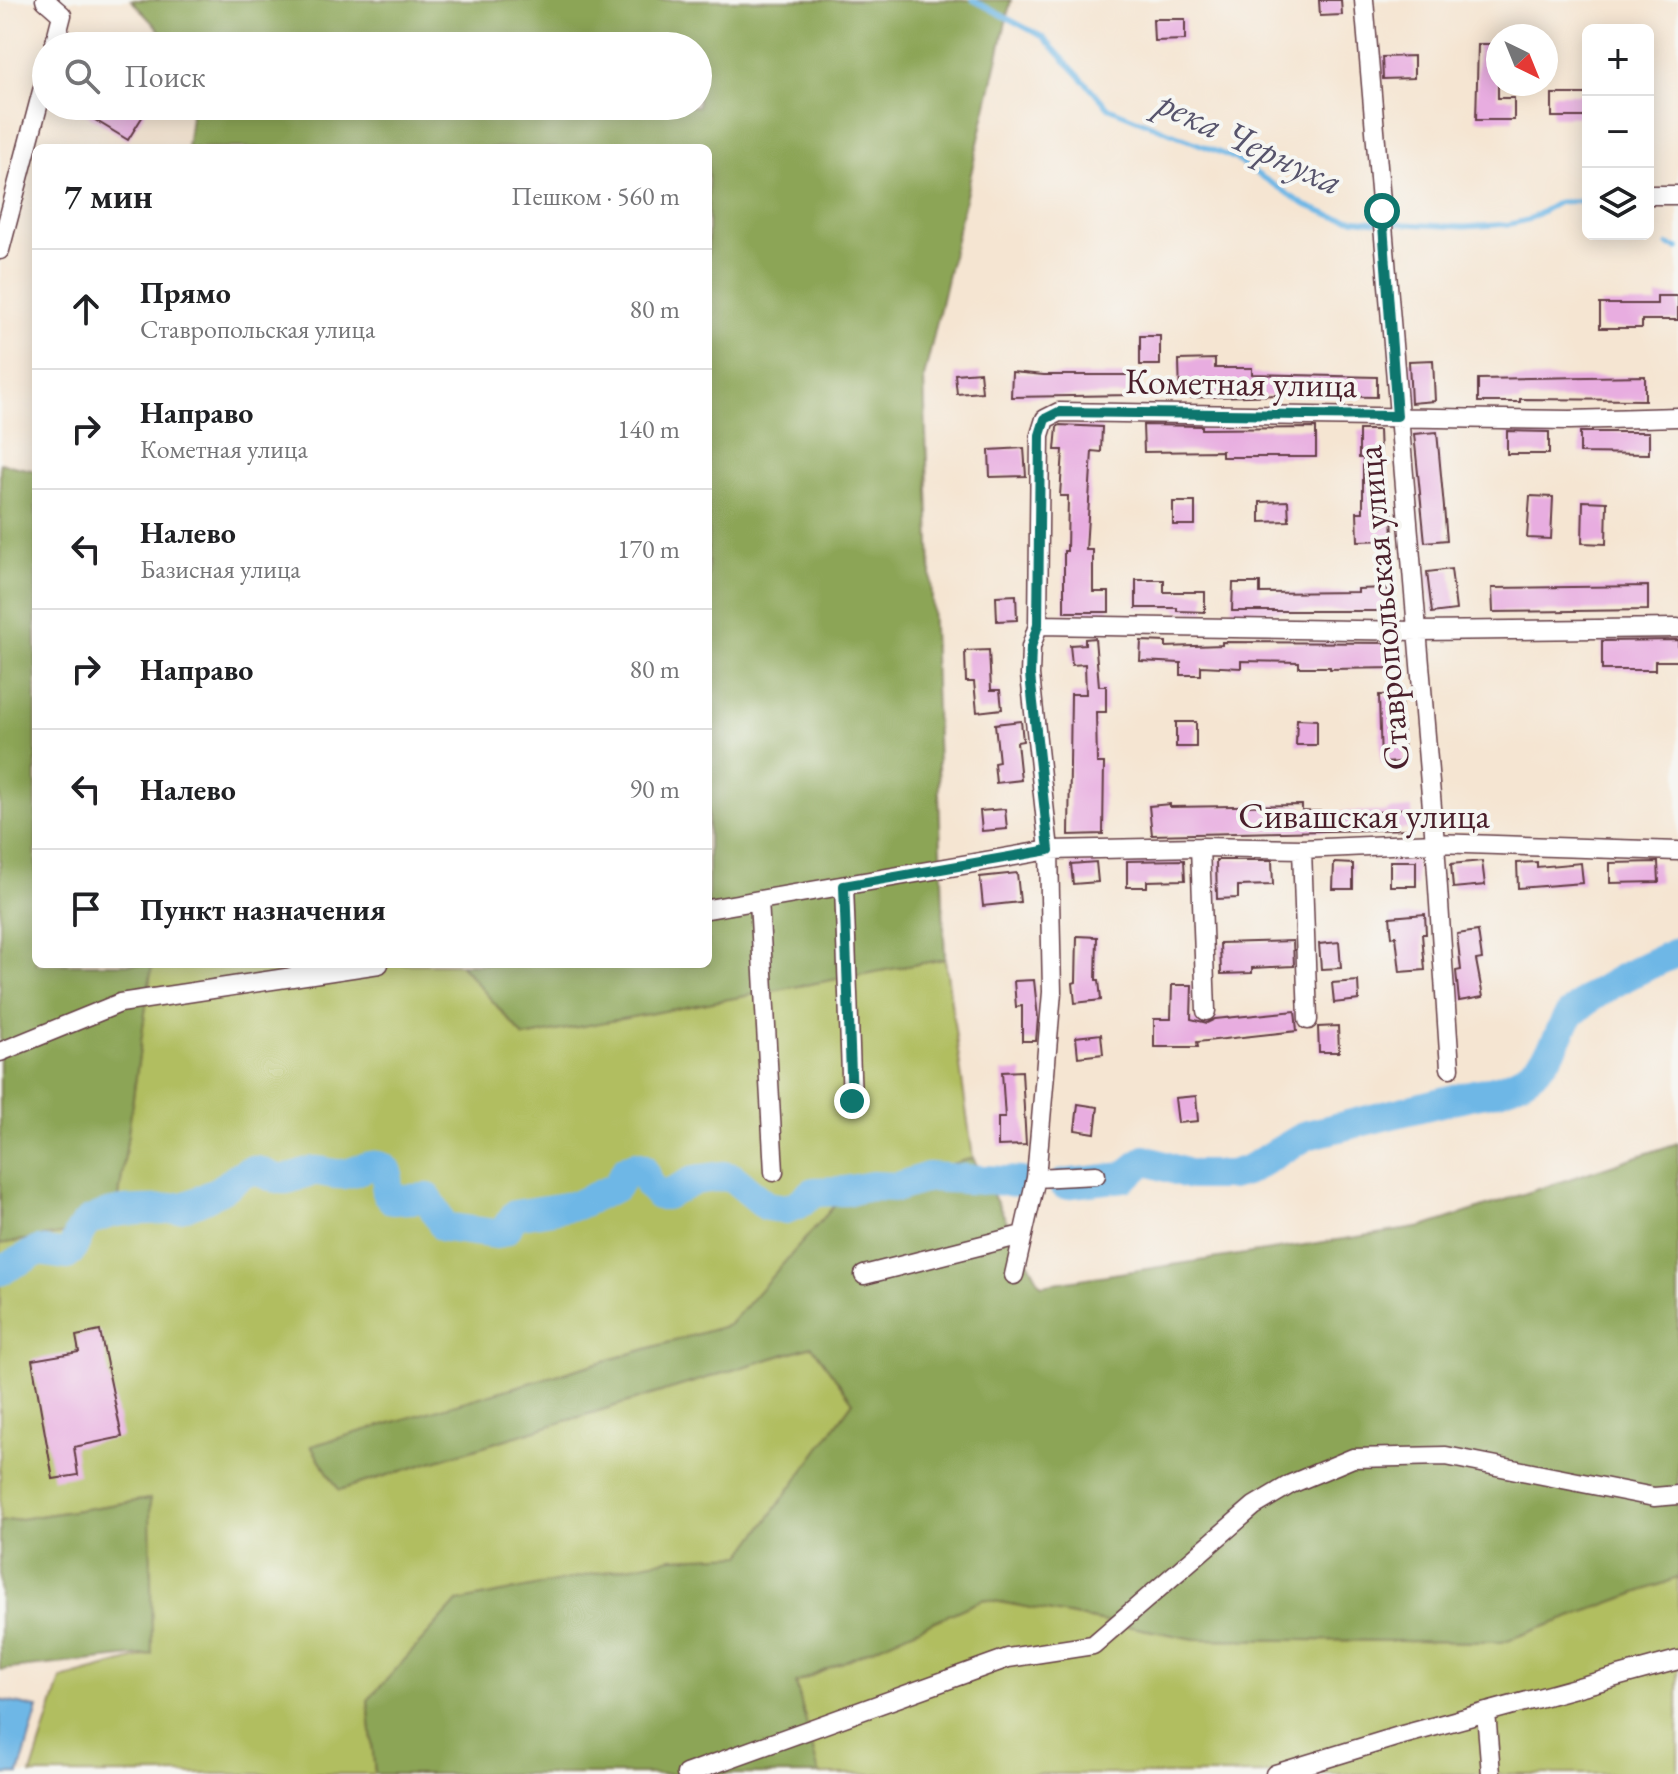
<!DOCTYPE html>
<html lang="ru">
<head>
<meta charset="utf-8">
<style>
  :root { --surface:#fff; --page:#f2f2f2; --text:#202124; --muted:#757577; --line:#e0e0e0 }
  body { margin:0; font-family:"EB Garamond",serif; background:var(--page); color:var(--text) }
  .controls { position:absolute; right:24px; top:24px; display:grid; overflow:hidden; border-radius:12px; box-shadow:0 4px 20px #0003 }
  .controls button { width:72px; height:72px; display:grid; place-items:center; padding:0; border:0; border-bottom:2px solid var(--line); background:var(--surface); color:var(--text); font:40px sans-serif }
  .compass { position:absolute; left:1486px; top:24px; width:72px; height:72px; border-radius:50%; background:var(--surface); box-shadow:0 4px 20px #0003; rotate:137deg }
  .stop { position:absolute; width:24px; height:24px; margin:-18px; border:6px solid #0f766e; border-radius:50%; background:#fff }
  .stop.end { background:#0f766e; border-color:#fff; box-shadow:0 2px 8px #0008 }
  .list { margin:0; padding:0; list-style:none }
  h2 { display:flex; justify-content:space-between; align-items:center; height:104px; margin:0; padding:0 32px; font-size:34px }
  h2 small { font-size:26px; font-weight:400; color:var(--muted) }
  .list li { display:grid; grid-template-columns:52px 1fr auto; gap:24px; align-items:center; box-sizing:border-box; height:120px; padding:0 32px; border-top:2px solid var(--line) }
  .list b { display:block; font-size:30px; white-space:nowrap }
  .list p { margin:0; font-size:26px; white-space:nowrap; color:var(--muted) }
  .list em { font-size:26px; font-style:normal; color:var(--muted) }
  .icon { flex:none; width:44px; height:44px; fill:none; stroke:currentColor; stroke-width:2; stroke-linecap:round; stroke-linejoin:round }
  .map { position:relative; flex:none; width:1678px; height:1774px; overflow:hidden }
  .search { position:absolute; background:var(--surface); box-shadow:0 4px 20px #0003; left:32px; top:32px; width:680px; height:88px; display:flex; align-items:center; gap:20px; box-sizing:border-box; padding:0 28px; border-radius:44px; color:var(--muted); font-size:30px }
  .panel { position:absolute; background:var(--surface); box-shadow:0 4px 20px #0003; left:32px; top:144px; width:680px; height:824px; border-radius:12px }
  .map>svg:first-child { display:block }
  .green { fill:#b1be60; stroke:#7e6e46; stroke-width:2 }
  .forest { fill:#8ca556; stroke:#6b6240; stroke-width:2 }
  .water { fill:#6eb7e6; stroke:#5c6b88; stroke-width:2 }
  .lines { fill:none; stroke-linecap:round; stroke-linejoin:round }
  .stream { stroke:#6eb7e6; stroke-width:5 }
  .river { stroke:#6eb7e6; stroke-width:30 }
  .building { fill:#e8ade0 }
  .minor-casing { stroke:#643d44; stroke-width:21 }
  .minor { stroke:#fff; stroke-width:18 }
  .route { stroke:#0f766e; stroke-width:10 }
  .labels { text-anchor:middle; stroke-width:8; stroke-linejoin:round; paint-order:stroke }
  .street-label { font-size:36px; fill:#4a1f2b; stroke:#f6f6f2 }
  .water-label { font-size:38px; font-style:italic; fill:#57546c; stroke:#f6f6f2 }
</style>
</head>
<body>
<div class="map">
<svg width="1678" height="1774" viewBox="0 0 1678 1774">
  <rect width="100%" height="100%" fill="#f6f6f2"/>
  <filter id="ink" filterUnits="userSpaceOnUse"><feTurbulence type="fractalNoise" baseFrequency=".0125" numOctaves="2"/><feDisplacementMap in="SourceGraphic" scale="16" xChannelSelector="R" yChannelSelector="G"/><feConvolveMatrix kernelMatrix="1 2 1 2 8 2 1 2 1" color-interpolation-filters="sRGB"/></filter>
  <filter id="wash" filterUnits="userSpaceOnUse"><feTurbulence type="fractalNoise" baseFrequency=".006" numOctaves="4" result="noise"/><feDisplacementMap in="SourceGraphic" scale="32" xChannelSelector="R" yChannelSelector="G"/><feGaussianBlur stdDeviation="1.8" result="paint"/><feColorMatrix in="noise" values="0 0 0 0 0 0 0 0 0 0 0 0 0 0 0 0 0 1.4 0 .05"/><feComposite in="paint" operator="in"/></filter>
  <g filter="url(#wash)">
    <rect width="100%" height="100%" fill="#f5e5d2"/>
    <!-- green -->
    <path class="green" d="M945,959l28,199 -130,38 -113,129 -419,121 28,44 473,-144 41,56 -111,154 -70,2 -304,142 7,74h-344l30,-95 91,-25 -3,-155 -149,23v-278l115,-19 37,-261h308l64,73z
      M1678,1578v196h-859l-23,-91 188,-84 211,40 307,3z"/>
    <!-- forest -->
    <path class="forest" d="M131,0h880l-87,378 21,581 -421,78 -64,-73h248v-816h-521l4,-32 -3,-10h510v-60h-531l-4,-12z
      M0,463l36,8v493h116l-37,261 -115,19z
      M1678,1143v435l-176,64 -307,-3 -211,-40 -188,84 23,91h-444l-7,-74 89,-98 215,-44 70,-3 111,-153 -41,-56 -473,144 -28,-44 418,-121 114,-129 130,-38 68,127 382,-58z
      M150,1499l2,155 -152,16v-148z"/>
    <!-- water -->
    <path class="water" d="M0,1700l38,8 -19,66h-19z"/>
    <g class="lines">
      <!-- stream -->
      <path class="stream" d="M973,0l70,37 66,71 124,50 72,47 30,12 42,5
        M1387,223l77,4 47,-3 16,-4 32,-18 29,-1
        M1668,245l10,3"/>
      <!-- river -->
      <path class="river" d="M1063,1184l61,-7 21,-17 46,15h40l17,-5 59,-35 167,-41c33,-4 64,-18 80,-49 6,-10 9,-24 18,-32 26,-25 73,-47 106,-61
        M0,1271l38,-20 29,4c11,-9 9,-26 23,-34 33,-17 58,-7 90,-14 17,-3 35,-14 49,-23 7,-5 13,-11 21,-13 11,-2 18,6 29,8 14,2 22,-7 35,-8 10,-1 19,5 30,3 17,-2 30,-17 44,-2l-2,20 7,8 35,-2 16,29 52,7 8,-3 11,-16 62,-10 39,-18 10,-17 9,-4 7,2 7,17 9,10h8l29,-15 28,-4 10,2 34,28 19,3 11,-4 17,-13 31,-1 27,-5 26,1 30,-10 93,5"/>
    </g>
    <g id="blocks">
      <!-- building -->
      <path class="building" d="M1319,0h22l1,15 -22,1z
        M1153,19h32v21l-31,1z
        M1478,44h20v54h16v22h-38z
        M1414,56v22l-31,1 -1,-22z
        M1552,94h36v23h-36z
        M72,106h77l-21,34z
        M1657,296h21v24h-36v8h-42v-24h57z
        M1140,336h20v29h-20z
        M1215,359v9h37v6l125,3v20l-67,-1v-2l-130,4 -1,-38z
        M1433,360l2,41 -24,2 -2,-42z
        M980,372l2,20 -25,2 -2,-20z
        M1012,372l32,3h87v20l-120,2z
        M1645,376v24l-125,-1v3h-42v-23z
        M1060,425l42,2 -1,25 -9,-1 -6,99h7v42h16v20h-45v-61h3l1,-55h-8l3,-46h-8l2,-23z
        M1143,425l59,1v3l114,-1v29h-94v-6l-78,1z
        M1359,430h20l3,81h10l1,29 -35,1 -1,-29h6v-54h-4z
        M1507,431l42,1v22h-42z
        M1437,432l10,108 -22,2 -11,-108z
        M1580,432h69v22l-69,-1z
        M1024,448l2,28 -36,1 -1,-27z
        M1530,496l23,1 -2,42 -24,-1z
        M1288,501l1,20 -29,1v-20z
        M1583,501l24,1 -1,42 -24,-1z
        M1173,502h22v23h-22z
        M1451,569l5,41 -24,3 -5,-41z
        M1136,580h28v12h41v20l-28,-1v-3h-41z
        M1233,583h27v10l98,-1v-3l29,-1v23h-155z
        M1648,586v24l-155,2 -1,-24z
        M1016,595l1,25 -20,1 -1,-25z
        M1095,638l4,48h7v26h-10l1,51h7l-1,71 -34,1 2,-141h15l-1,-30 -13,1 -2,-20 15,-1v-5z
        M1678,640v21h-23v9h-53v-29z
        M1141,641l25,1v5l56,-2v-3l176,1v25l-68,1v-2h-31v-5l-58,-1v7l-40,-2v9h-20v-12l-41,-2z
        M989,650l2,40h9l2,19 -25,3 -3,-30h-8l-1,-31z
        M1379,695h22l3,67 -23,1z
        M1297,719l20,1v25h-21z
        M1021,721l2,20 -6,1 4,38 -25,3 -2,-20 5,-1 -4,-38z
        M1176,722h20v25h-20z
        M1170,804v3l132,-2v6l85,1v-2l25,-2 1,21 -261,6 -3,-29z
        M1005,809l2,20 -25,2 -2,-20z
        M1184,860l1,20 -38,1v6h-20v-26z
        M1216,860h56l1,25 -35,1v12l-21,1z
        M1390,861h26v25h-26z
        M1482,861l3,24 -32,3 -2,-24z
        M1096,862l2,20 -25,2 -2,-20z
        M1537,862v5l44,-4 2,20 -65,5 -1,-25z
        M1658,862l1,20 -49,1v-20z
        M1334,863l19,1v25h-20z
        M1017,873l3,29 -37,4 -3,-29z
        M1425,914l1,20h-4l3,36 -25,2 -4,-36 -4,1 -2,-20z
        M1478,931l4,28 -6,1 7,37 -24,4 -3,-30 5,-1 -4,-36z
        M1077,936l20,1 -1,43h3l2,20 -26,3 -2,-20 3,-1z
        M1293,941l1,25 -42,2v5l-31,1 -1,-31z
        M1339,942l2,26 -20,1 -2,-25z
        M1034,980l4,38 -2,23h-14v-35l-6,1 -2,-26z
        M1358,981l1,19 -25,3 -2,-20z
        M1172,985h20l-1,34 16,4 8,-4 80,-8 2,20 -100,11 1,5h-44v-28h17z
        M1338,1026l1,26h-20l-1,-25z
        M1101,1034l2,20 -25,3 -2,-20z
        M1022,1071l4,74 -28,1v-28h7l-3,-46z
        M1196,1096l2,25 -20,2 -3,-25z
        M1078,1104l20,3 -3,26 -20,-3z
        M100,1331l22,106 -48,10 4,28 -25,4 -21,-119 47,-8 -3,-16z"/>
    </g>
  </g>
  <g filter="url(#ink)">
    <use href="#blocks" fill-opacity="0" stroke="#643d44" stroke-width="2"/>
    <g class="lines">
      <defs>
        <path id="minor" d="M45,0l17,15 -8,31
          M1364,0l71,843 15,225
          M1648,195h30
          M0,250l46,-174
          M1038,625l380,6 260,-3
          M1200,847l6,164
          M1302,849l6,171
          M844,886l8,215
          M759,900l15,272
          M708,909l341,-59 151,-3 102,2 133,-6 243,8
          M0,1052l120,-49 259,-39
          M1036,1178l60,-3
          M864,1275l158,-40
          M1014,1275l22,-97 16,-186 -3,-142 -19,-175 1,-28 7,-22 2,-190 5,-16 14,-7 511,8 108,-3
          M1486,1712l5,62
          M686,1774l322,-116 85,-13 161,-139 37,-22 62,-26 93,-2 208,41 24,-2
          M1275,1774l124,-38 279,-76"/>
      </defs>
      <!-- minor casing -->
      <use href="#minor" class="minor-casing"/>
      <!-- minor -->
      <use href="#minor" class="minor"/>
    </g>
  </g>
  <g class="lines" filter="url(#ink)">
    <!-- route -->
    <path class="route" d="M852,1101l-8,-215 205,-36 -19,-175 1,-28 7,-22 2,-190 5,-16 14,-7 338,4 -15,-205"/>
  </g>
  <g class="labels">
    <!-- street labels -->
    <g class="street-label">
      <text transform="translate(1241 382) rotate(1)" y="13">Кометная улица</text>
      <text transform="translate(1382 608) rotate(-95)" y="13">Ставропольская улица</text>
      <text x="1364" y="828">Сивашская улица</text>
    </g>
    <!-- water labels -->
    <g class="water-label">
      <text transform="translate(1250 142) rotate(25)" y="13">река Чернуха</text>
    </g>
  </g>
</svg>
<div class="controls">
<button>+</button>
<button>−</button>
<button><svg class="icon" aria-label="layers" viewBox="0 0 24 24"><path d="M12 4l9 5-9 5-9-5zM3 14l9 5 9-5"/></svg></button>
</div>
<svg class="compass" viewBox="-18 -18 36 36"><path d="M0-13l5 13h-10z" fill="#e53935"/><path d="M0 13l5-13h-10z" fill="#757577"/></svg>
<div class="stop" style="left:1382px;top:211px"></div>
<div class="stop end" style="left:852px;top:1101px"></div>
<div class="search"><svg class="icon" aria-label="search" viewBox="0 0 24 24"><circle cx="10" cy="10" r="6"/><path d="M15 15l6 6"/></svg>Поиск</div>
<section class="panel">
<h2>7 мин<small>Пешком · 560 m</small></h2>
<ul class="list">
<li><svg class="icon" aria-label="ahead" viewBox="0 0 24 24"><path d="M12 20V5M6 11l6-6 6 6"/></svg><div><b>Прямо</b><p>Ставропольская улица</p></div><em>80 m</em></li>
<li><svg class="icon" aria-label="right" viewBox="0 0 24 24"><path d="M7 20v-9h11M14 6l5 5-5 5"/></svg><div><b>Направо</b><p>Кометная улица</p></div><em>140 m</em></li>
<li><svg class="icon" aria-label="left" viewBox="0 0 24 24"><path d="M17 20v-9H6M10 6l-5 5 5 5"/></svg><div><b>Налево</b><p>Базисная улица</p></div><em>170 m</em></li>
<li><svg class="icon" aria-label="right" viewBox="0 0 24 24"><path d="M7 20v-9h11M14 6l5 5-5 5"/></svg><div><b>Направо</b></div><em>80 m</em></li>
<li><svg class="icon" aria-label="left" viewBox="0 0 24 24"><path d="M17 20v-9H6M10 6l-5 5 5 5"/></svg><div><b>Налево</b></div><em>90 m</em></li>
<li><svg class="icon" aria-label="arrive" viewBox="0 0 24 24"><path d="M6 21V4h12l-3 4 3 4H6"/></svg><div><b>Пункт назначения</b></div></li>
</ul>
</section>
</div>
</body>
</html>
